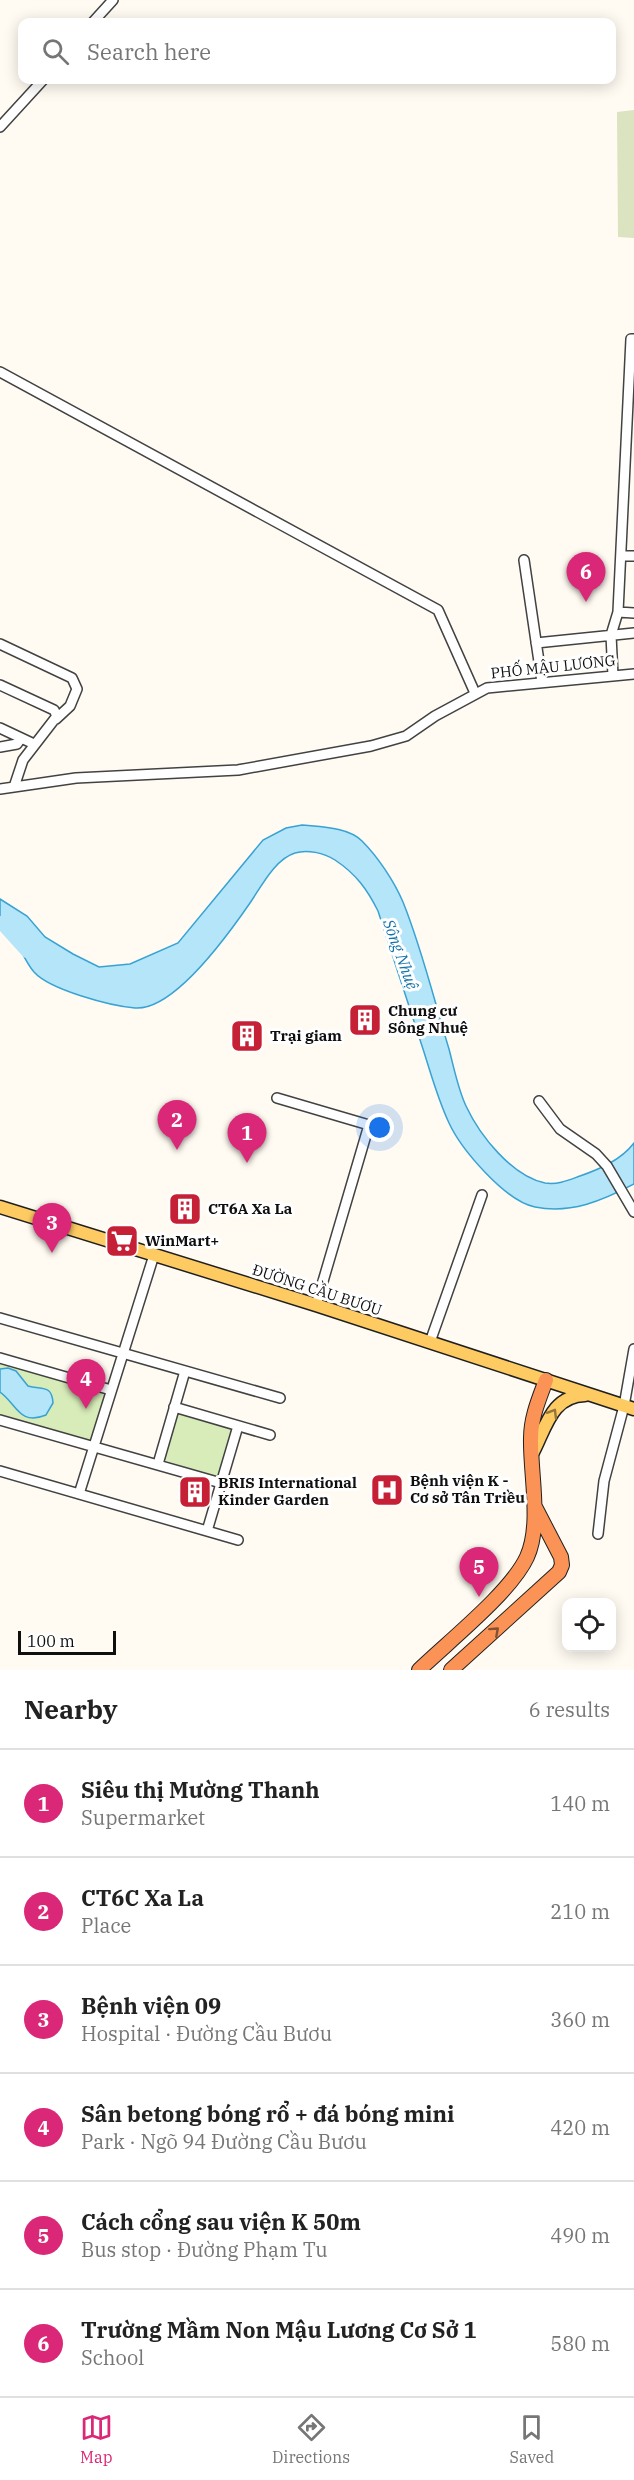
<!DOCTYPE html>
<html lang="en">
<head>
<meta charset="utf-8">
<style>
  :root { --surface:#fff; --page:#f6f6f6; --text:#222; --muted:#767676; --line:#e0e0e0; --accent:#db2777 }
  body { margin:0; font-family:"IBM Plex Serif",serif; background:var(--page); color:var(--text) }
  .controls { position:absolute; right:18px; bottom:18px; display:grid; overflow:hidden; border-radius:12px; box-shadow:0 3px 15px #0003 }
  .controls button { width:54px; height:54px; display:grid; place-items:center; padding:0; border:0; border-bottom:2px solid var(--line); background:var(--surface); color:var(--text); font:30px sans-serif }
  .scale { position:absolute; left:18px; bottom:15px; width:98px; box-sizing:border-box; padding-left:6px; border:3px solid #0f0f0f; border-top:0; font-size:16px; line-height:21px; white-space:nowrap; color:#0f0f0f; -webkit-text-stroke:4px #fff; paint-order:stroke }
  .you { position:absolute; left:380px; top:1128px; width:21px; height:21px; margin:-15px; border:4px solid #fff; border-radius:50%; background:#1a73e8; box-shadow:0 0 0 9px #1a73e833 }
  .badge { display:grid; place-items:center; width:39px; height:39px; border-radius:50%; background:var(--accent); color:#fff; font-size:20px; font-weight:700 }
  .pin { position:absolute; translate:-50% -50px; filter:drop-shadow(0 2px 3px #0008) }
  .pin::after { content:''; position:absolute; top:32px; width:21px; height:18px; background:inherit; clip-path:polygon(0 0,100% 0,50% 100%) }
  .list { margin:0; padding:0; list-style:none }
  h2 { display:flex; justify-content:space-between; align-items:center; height:78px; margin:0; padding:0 24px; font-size:26px }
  h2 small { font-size:20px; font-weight:400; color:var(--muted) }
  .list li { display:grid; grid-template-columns:39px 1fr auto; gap:18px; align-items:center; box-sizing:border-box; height:108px; padding:0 24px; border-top:2px solid var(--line) }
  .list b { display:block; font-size:22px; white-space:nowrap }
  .list p { margin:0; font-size:20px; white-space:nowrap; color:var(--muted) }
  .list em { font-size:20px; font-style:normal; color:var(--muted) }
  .icon { flex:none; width:33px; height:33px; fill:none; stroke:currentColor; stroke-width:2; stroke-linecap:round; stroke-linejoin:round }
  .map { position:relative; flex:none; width:634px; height:1670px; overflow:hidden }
  .search { position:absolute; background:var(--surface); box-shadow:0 3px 15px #0003; left:18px; right:18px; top:18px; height:66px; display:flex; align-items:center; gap:15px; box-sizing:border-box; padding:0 21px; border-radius:12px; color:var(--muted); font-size:22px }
  .sheet { height:726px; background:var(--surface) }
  nav { display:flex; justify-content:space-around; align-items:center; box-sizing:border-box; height:84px; border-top:2px solid var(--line); background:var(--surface); font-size:16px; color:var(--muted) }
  nav a { display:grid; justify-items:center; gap:3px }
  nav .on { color:var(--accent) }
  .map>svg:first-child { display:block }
  .green { fill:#d8ecb9 }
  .cemetery { fill:#dbe3c1 }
  .water { fill:#b4e5f9; stroke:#38a2d3; stroke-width:1.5 }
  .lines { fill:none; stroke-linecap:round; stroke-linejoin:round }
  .river { stroke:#b4e5f9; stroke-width:12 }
  .minor-casing { stroke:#424242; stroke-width:12 }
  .major-casing { stroke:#202020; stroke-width:15 }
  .highway-casing { stroke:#202020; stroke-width:16 }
  .minor { stroke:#fff; stroke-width:9 }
  .major { stroke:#fecb63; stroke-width:12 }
  .highway { stroke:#fa9355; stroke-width:14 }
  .oneway { stroke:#92763d }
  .oneway2 { stroke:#845132 }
  .labels { text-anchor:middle; stroke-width:6; stroke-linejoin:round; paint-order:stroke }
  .street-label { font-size:15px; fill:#0f0f0f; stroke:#fff }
  .poi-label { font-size:15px; font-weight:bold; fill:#0f0f0f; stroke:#fff; text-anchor:start }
  .water-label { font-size:16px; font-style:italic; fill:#1273a8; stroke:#fff }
</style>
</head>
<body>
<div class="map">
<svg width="634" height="1670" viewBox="0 0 634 1670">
  <rect width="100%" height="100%" fill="#fffbf2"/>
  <!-- green -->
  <path class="green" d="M0,1362l105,30 -7,24 2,2 -9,24 -91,-25z
    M177,1411l57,18 -15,49 -55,-18z"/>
  <!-- cemetery -->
  <path class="cemetery" d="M634,110v128l-16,-1 -1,-125z"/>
  <!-- water -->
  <path class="water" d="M302,825c19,2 46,2 60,16 16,16 32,40 41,61 19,47 31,98 46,147 5,19 9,40 17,57 14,30 46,70 79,77 13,2 24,-3 35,-7 20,-7 41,-16 54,-33v41c-32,17 -63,30 -99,23 -30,-6 -74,-58 -86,-84 -11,-23 -18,-49 -26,-74 -15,-46 -30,-92 -45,-138 -11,-22 -22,-37 -43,-51 -11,-7 -28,-11 -40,-7 -20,6 -34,34 -45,50 -20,29 -76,108 -115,105 -24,-2 -85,-18 -101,-36 -15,-18 -13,-33 -34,-47v-26l27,17 18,21 28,17 26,13 31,-3 48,-21 85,-103 23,-12z
    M8,1368l8,3 12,15c13,4 24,-2 25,17l-7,12c-27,11 -29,-11 -46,-23v-23z"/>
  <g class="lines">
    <!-- river -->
    <path class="river" d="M0,922l27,30"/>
    <defs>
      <path id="minor" d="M93,22l20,-22
        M0,127l43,-47
        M0,372l438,238 37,83
        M621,556h13
        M524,560l18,122
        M618,612l16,1
        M536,643l98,-10
        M0,644l72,34 5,11 -7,17 -14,13
        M613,676l-2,-41 7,-23 13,-273h3
        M0,685l54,25 3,6 -34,44 -9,27
        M0,728l34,16
        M0,747l17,-3 4,-6
        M0,789l76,-11 162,-8 133,-24 35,-10 29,-20 52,-28 147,-14
        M277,1098l92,27 -53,180
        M539,1101l21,28 36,25 11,12 27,46
        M0,1318l280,80
        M430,1342l52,-147
        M0,1358l111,32
        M174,1407l96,28
        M0,1420l221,63
        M158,1464l27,-93
        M0,1471l238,69
        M79,1494l75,-239
        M207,1531l31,-105
        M598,1534l6,-53 20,-75 10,-57"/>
      <path id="major" d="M0,1207l316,98 318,104
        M532,1454c14,-26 19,-58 53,-59"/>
      <path id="highway" d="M419,1670c30,-29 92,-78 108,-113 15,-33 3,-84 4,-119 0,-21 8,-39 15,-58
        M451,1670l108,-98 3,-7 -1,-8 -26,-50"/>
    </defs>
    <!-- minor casing -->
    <use href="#minor" class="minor-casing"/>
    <!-- major casing -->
    <use href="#major" class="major-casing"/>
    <!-- highway casing -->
    <use href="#highway" class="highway-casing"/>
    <!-- minor -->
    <use href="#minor" class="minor"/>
    <!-- major -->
    <use href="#major" class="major"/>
    <!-- highway -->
    <use href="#highway" class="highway"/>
  </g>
  <!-- one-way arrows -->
  <defs><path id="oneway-chevron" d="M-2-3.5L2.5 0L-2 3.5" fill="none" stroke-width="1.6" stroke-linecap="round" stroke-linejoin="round" transform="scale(1.5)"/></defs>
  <use class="oneway" href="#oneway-chevron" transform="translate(553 1413) rotate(-59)"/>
  <use class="oneway2" href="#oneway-chevron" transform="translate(495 1631) rotate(-42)"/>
  <!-- icons -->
  <defs>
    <symbol id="building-square" viewBox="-11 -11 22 22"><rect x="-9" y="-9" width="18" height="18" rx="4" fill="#c62036" stroke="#fff"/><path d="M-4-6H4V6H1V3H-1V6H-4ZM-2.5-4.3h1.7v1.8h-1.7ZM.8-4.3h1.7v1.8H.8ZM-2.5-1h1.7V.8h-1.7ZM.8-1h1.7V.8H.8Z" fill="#fff"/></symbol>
    <symbol id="supermarket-square" viewBox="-11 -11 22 22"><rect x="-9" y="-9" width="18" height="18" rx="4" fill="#c62036" stroke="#fff"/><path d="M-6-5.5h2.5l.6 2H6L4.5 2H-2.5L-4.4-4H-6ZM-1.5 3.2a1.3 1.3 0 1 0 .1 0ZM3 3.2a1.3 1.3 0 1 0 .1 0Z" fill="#fff"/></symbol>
    <symbol id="hospital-square" viewBox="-11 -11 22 22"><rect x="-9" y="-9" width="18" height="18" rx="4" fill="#c62036" stroke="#fff"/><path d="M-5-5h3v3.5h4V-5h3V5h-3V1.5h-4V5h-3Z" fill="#fff"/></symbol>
  </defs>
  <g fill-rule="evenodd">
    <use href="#building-square" x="346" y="1001" width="38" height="38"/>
    <use href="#building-square" x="228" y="1017" width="38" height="38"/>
    <use href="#building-square" x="166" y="1190" width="38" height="38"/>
    <use href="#supermarket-square" x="103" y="1222" width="38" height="38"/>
    <use href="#hospital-square" x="368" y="1471" width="38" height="38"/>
    <use href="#building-square" x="176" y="1473" width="38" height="38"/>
  </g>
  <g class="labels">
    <!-- street labels -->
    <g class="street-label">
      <text transform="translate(553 667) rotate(-6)" y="5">PHỐ MẬU LƯƠNG</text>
      <text transform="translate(317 1290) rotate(18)" y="5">ĐƯỜNG CẦU BƯƠU</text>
    </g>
    <!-- poi labels -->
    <g class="poi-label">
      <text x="388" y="1016">Chung cư<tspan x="388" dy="17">Sông Nhuệ</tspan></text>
      <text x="270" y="1041">Trại giam</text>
      <text x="208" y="1214">CT6A Xa La</text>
      <text x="145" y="1246">WinMart+</text>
      <text x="410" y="1486">Bệnh viện K -<tspan x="410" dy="17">Cơ sở Tân Triều</tspan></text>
      <text x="218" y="1488">BRIS International<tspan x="218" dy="17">Kinder Garden</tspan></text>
    </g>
    <!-- water labels -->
    <g class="water-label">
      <text transform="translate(401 954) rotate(70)" y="6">Sông Nhuệ</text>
    </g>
  </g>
</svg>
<div class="controls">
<button><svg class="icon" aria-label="locate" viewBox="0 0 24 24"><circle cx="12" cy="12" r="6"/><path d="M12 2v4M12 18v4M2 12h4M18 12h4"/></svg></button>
</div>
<div class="scale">100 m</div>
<div class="you"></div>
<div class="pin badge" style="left:247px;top:1163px">1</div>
<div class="pin badge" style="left:177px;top:1150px">2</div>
<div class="pin badge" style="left:52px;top:1253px">3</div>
<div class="pin badge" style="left:86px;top:1409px">4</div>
<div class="pin badge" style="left:479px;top:1597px">5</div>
<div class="pin badge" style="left:586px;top:602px">6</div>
<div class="search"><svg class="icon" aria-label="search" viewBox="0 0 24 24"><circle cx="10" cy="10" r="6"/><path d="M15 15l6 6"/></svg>Search here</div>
</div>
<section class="sheet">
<h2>Nearby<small>6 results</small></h2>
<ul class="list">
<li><span class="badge">1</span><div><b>Siêu thị Mường Thanh</b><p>Supermarket</p></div><em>140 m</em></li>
<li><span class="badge">2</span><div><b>CT6C Xa La</b><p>Place</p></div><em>210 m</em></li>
<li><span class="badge">3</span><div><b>Bệnh viện 09</b><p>Hospital · Đường Cầu Bươu</p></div><em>360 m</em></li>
<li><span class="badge">4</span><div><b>Sân betong bóng rổ + đá bóng mini</b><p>Park · Ngõ 94 Đường Cầu Bươu</p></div><em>420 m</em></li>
<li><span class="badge">5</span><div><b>Cách cổng sau viện K 50m</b><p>Bus stop · Đường Phạm Tu</p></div><em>490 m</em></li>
<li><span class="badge">6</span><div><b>Trường Mầm Non Mậu Lương Cơ Sở 1</b><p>School</p></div><em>580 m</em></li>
</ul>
</section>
<nav>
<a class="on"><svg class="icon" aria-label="map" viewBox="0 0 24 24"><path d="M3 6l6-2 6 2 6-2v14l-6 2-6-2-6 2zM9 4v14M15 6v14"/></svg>Map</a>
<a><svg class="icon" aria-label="directions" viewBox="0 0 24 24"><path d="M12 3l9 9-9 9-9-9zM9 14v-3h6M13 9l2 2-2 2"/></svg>Directions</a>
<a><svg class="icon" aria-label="saved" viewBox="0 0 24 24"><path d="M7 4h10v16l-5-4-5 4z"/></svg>Saved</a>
</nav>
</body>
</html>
